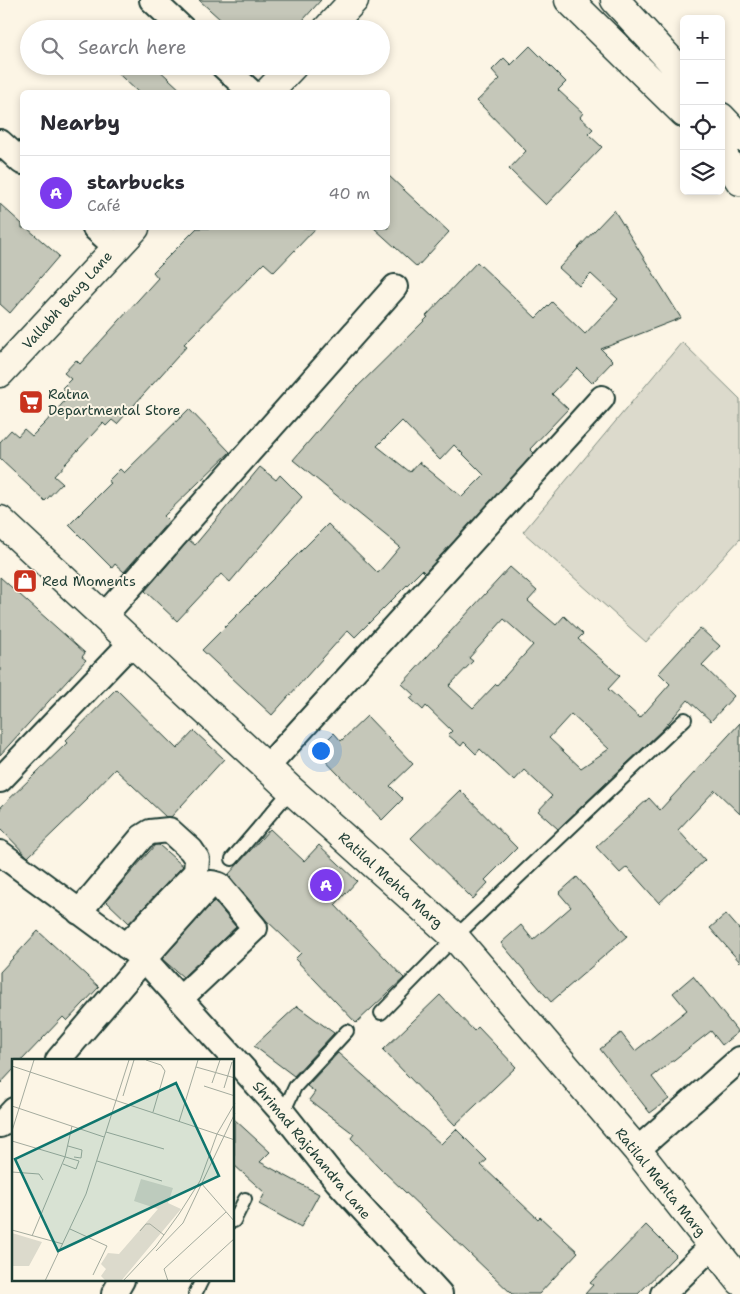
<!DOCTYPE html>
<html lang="en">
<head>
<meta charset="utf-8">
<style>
  :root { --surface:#fff; --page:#f2f2f3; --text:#2b2b33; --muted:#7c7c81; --line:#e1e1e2; --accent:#7c3aed }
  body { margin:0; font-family:"Shantell Sans",sans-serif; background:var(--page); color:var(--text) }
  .controls { position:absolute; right:15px; top:15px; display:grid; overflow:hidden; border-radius:8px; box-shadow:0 2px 8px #0003 }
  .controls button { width:45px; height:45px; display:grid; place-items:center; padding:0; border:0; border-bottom:1px solid var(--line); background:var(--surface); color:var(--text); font:25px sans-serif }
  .you { position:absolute; left:320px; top:750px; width:18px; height:18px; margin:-12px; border:4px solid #fff; border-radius:50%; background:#1a73e8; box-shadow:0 0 0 8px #1a73e833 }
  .badge { display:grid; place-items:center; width:32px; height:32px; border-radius:50%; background:var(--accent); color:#fff; font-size:16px; font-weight:700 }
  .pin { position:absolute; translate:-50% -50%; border:2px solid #fff; box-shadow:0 1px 5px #0006 }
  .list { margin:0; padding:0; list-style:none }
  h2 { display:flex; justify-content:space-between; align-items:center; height:65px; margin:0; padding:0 20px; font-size:21px }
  h2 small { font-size:16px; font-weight:400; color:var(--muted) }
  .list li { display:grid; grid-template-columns:32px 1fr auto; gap:15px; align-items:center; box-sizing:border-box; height:75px; padding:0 20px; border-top:1px solid var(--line) }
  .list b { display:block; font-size:19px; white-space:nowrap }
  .list p { margin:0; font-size:16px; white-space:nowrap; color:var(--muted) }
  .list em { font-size:16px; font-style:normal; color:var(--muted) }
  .icon { flex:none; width:28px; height:28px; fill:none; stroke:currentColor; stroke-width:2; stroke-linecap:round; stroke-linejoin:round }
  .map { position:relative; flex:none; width:740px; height:1294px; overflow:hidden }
  .search { position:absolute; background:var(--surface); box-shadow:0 2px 8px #0003; left:20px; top:20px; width:370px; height:55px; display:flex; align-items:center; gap:12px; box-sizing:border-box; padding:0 18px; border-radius:28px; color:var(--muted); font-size:19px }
  .panel { position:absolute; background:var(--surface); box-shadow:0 2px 8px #0003; left:20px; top:90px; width:370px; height:140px; border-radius:8px }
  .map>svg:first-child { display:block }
  .green { fill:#dcdacc; stroke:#7e8c80 }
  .building { fill:#c5c7b9; stroke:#1f3d34; fill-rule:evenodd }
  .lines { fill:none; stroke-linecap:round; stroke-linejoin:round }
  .service-casing { stroke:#1f3d34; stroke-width:16 }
  .minor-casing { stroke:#1f3d34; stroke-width:28 }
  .tertiary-casing { stroke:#1f3d34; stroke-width:31 }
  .service { stroke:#fcf5e5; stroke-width:12 }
  .minor { stroke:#fcf5e5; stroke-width:24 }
  .tertiary { stroke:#fcf5e5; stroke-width:28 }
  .labels { text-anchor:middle; stroke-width:4; stroke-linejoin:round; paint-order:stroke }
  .street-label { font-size:14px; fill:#1f3d34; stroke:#fcf5e5 }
  .poi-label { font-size:14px; fill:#1f3d34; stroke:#fcf5e5; text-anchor:start }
  .inset-road { fill:none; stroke:#a4ab9e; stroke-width:1 }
  .view { fill:#0f766e; fill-opacity:0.15; stroke:#0f766e; stroke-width:2.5 }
  .inset-edge { fill:none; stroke:#1f3d34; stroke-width:2.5 }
</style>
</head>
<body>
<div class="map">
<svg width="740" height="1294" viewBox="0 0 740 1294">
  <rect width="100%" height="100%" fill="#fcf5e5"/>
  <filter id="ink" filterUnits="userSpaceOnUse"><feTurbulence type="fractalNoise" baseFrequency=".02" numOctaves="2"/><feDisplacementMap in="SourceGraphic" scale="10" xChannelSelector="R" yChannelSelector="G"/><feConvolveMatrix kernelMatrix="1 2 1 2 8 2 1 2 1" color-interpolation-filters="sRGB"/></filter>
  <g filter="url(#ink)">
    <!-- green -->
    <path class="green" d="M682,342l58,57v140l-94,103 -123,-110z"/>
    <!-- building -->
    <path class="building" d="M199,0h122l-26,29h-64z
      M530,46l36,36 -8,8 25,23 -3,4 13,12 -5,5 14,13 -56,58 -37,-36 17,-18 -49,-50 23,-22 -8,-9 12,-12 7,7z
      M110,66h45l28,26h-45z
      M388,175l61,57 -32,35 -43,-39h14z
      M0,204l22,20v4h5l32,28 -49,57 -10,-9z
      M614,210l67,108 -80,31 12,12 -21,22 -15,-15 -25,26 16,15 -38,40 4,4 -109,120 -3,-3 -67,67 -7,-7 -76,85 -70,-65 126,-126 50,49 22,-26 -107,-87 54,-63 81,-80 -2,-1 51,-54 59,56 16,-16 33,32 33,-35 -27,-25 -12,12 -20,-18zM402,421l38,39 14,-15 30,30 -22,22 -43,-35 -9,10 -33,-26z
      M197,228h119l-42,44 -10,-9 -80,81 3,2 -70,78 -5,-4 -6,6 -3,-3 -49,53 8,7 -17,18 -45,-42v-17l11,-12 7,6 6,-7 8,7 13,-13 25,-28 -8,-7 9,-9 -7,-6 12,-13 4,4 78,-86 -5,-6z
      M189,409l41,43 -66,64 5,5 -45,51 -9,-8 -3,4 -43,-43 42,-42 -3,-2 12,-12 4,4z
      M260,467l16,13 4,-5 22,22 -72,85 -9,-8 -44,47 -32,-30 44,-51 6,5z
      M510,567l27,24 -9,10 28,24 8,-9 19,18 -5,5 42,37 -12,13 32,29 30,-34 -11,-11 41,-45 20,18 -18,19 32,31 -23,25 -23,-21 -25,29 -105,100 -20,-18 14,-15 -28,-26 -10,11 -34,-32 -4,5 -12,-12 -3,4 -13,-11 4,-4 -26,-25 -3,4 -13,-12 4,-3 -12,-11zM504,619l29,26 -36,40 -1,-1 -23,24 -24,-22 24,-25 -4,-3zM571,714l38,35 -28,19 -32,-30z
      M0,577l85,76 -3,4 4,3 -86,95z
      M116,689l61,60 17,-18 30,28 -53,58h-5l-51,-48 -28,29 1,1 -60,58 -28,-29v-20l67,-65 -2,-2z
      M367,716l46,48 -23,22 13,13 -21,21 -66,-69 18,-18 7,8z
      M740,723v91l-25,-24 -37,40 27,30 -46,43 -32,-36 -7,6 -24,-26 53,-49 11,12z
      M460,790l57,58 -32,32 3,3 -15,16 -62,-61z
      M270,829l34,32 15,-16 38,36 -22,24 69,73 -48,45 -61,-64 6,-6 -35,-33 -38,-45z
      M155,845h4l24,21 -54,57 -23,-22z
      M577,877l50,59 -76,66 -50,-59 20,-18 12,15 38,-33 -12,-14z
      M214,901l22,26 -53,50 -21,-18z
      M726,914l14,16v32l-30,-34z
      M38,931l61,56 -32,34 -4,-4 -41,43h-8v9l-14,15v-112z
      M693,976l45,56 -16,13 -11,-14 -59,46 17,22 -19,14 -50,-64 21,-16 14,18 52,-41 -14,-17z
      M440,995l34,36 4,-4 38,40 -61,58 -72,-75z
      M297,1006l37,27 -40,43 -40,-30z
      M338,1053l103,91 15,-15 31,31 -6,5 57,54 2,-2 38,35 -39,42h-27l-130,-124 -31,-32 3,-4 -45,-34 6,-8 -8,-6z
      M234,1119l36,33 -10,10 59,32 -18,33 -42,-23 6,-11 -31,-28z
      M646,1225l30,30 -38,39h-53l8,-9 -3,-2z"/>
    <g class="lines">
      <defs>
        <path id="service" d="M232,859l59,-69
          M381,1013l74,-76 230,-218
          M283,1113l12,-26 52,-56
          M234,1221l11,-22
          M195,1294l7,-14"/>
        <path id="minor" d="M152,0l31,29
          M223,66l28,26
          M0,142l22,20
          M95,228l21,19
          M104,616l291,-329
          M267,767l335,-369
          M0,780l132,-138
          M0,853l144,106 139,154 54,68 103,113
          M79,912l63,-75 8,-5 19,-2 22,20 6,9 -1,13 -70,74
          M58,1060l86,-101 68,-76 7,2 36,43 -75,71
          M0,1125l14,-15
          M637,1150l103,-91
          M114,1294l8,-14
          M663,1294l49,-48"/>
        <path id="tertiary" d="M569,0l115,113
          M615,0l69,75
          M327,29l27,-29
          M268,92l25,-26
          M721,117l19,20
          M721,152l19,29
          M0,373l135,-145
          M0,520l291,270 164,147 182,213 103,131"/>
      </defs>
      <!-- service casing -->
      <use href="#service" class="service-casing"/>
      <!-- minor casing -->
      <use href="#minor" class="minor-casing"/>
      <!-- tertiary casing -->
      <use href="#tertiary" class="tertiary-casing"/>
      <!-- service -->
      <use href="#service" class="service"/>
      <!-- minor -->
      <use href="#minor" class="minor"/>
      <!-- tertiary -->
      <use href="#tertiary" class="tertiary"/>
    </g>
  </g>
  <!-- icons -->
  <defs>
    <symbol id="supermarket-square" viewBox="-11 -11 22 22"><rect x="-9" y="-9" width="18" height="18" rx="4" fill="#c8321e" stroke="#fcf5e5"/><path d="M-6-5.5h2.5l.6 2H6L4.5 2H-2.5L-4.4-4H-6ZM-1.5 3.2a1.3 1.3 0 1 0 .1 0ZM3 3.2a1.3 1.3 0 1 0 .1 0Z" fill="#fff"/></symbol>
    <symbol id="shop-square" viewBox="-11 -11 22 22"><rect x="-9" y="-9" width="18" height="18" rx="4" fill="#c8321e" stroke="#fcf5e5"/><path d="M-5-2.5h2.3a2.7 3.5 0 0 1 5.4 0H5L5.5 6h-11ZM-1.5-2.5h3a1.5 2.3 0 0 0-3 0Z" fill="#fff"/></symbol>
  </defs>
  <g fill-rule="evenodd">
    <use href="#supermarket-square" x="17" y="388" width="28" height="28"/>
    <use href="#shop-square" x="11" y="567" width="28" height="28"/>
  </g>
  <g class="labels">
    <!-- street labels -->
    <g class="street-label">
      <text transform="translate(67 300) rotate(-48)" y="5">Vallabh Baug Lane</text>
      <text transform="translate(391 880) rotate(42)" y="5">Ratilal Mehta Marg</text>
      <text transform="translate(312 1150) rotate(50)" y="5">Shrimad Rajchandra Lane</text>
      <text transform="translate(661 1182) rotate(51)" y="5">Ratilal Mehta Marg</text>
    </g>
    <!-- poi labels -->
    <g class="poi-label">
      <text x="48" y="399">Ratna<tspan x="48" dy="16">Departmental Store</tspan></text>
      <text x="42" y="586">Red Moments</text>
    </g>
  </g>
  <!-- overview -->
  <g transform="translate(12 1059)">
    <rect width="222" height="222" fill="#fcf5e5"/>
    <path d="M129,120l32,9 -5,15 13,6 -60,72h-15l-5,-5 5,-7 -5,-5 7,-11 11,1 39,-45 -24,-8zM0,174l30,9 -13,24h-16z" fill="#dcdacc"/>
    <path class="inset-road" d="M134,1l15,5 4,6 -12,41M0,7l223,74M184,8l39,11M200,24l8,-23M192,27l31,10M212,29l8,-26M111,37l11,-36M0,47l92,31M167,63l19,-62M0,72l22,-71M94,73l58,17M0,82l67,20 -3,8 -13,-5M56,87l14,4 -1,8 -7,-1M85,102l65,20M0,113l27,2 4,6M189,124l34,39M58,170l37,17 -14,29M0,171l51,14M128,172l6,-7h4l14,11M20,177l33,-79 7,-31M144,192l27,-28 52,-110M33,222l41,-87 43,-134M111,222l33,-35 23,-32 21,-33 17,-47 18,-31M156,222l-4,-12 62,-57M176,222l47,-43"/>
    <path class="view" d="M164,24l43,93 -161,75 -43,-92z"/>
    <rect width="222" height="222" class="inset-edge"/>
  </g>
</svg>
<div class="controls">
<button>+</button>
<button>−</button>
<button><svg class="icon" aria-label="locate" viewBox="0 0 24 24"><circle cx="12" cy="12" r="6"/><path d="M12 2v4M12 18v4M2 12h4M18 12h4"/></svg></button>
<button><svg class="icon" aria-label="layers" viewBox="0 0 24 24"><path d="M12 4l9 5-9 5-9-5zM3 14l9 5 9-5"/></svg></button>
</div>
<div class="you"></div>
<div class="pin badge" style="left:326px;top:885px">A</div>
<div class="search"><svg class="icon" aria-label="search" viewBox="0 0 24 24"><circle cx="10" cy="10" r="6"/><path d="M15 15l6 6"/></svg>Search here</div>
<section class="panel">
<h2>Nearby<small></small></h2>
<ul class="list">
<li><span class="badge">A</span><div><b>starbucks</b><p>Café</p></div><em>40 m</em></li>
</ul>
</section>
</div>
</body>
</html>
